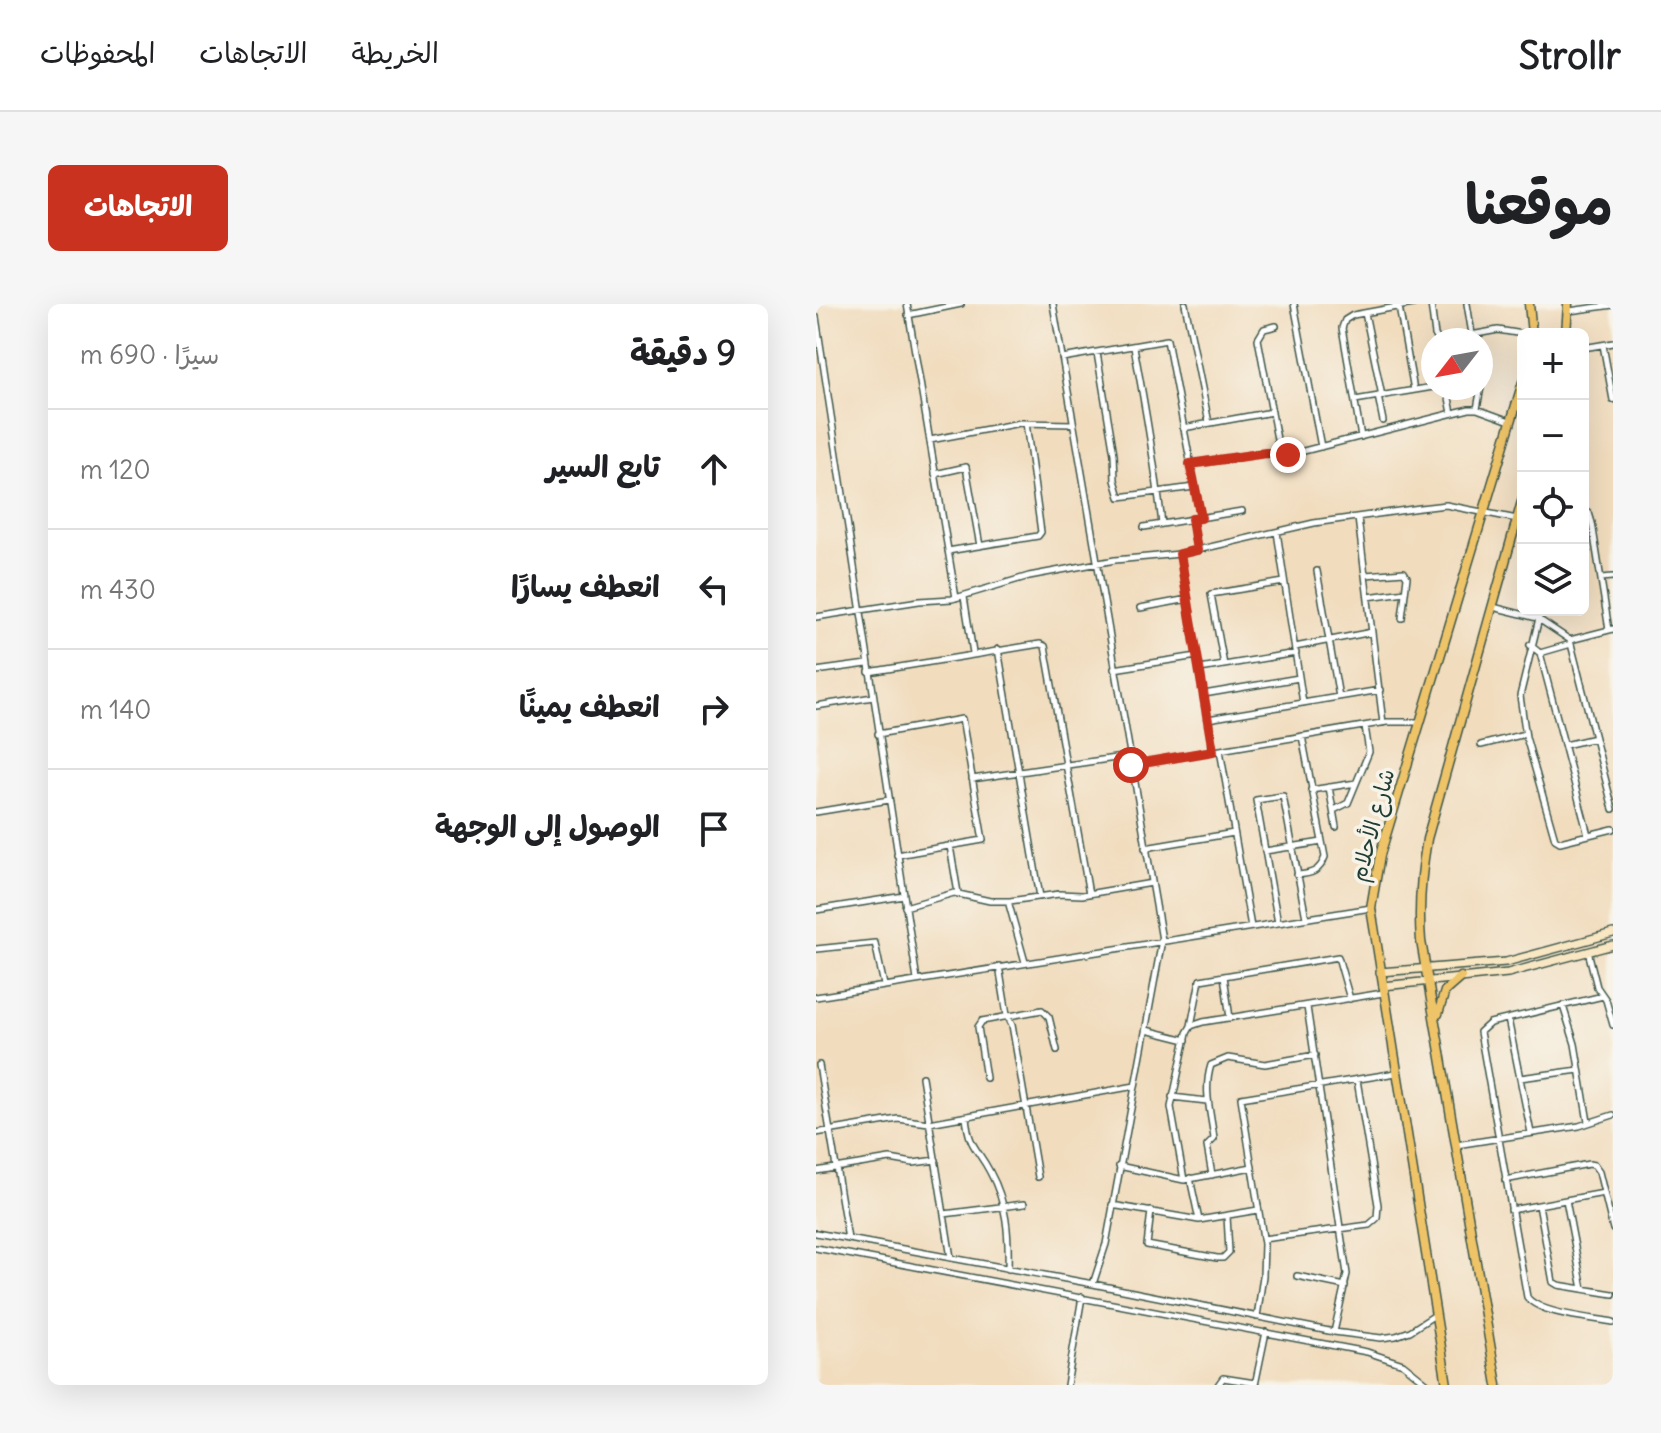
<!DOCTYPE html>
<html lang="ar">
<head>
<meta charset="utf-8">
<style>
  :root { --surface:#fff; --page:#f6f6f6; --text:#202124; --muted:#757577; --line:#e0e0e0; --accent:#c8321e }
  body { margin:0; font-family:Delius,"Playpen Sans Arabic",sans-serif; background:var(--page); color:var(--text); direction:rtl }
  .controls { position:absolute; right:24px; top:24px; display:grid; overflow:hidden; border-radius:12px; box-shadow:0 8px 32px #0002 }
  .controls button { width:72px; height:72px; display:grid; place-items:center; padding:0; border:0; border-bottom:2px solid var(--line); background:var(--surface); color:var(--text); font:40px sans-serif }
  .compass { position:absolute; left:605px; top:24px; width:72px; height:72px; border-radius:50%; background:var(--surface); box-shadow:0 8px 32px #0002; rotate:239deg }
  .stop { position:absolute; width:24px; height:24px; margin:-18px; border:6px solid #c8321e; border-radius:50%; background:#fff }
  .stop.end { background:#c8321e; border-color:#fff; box-shadow:0 2px 8px #0008 }
  .list { margin:0; padding:0; list-style:none }
  h2 { display:flex; justify-content:space-between; align-items:center; height:104px; margin:0; padding:0 32px; font-size:34px }
  h2 small { font-size:26px; font-weight:400; color:var(--muted) }
  .list li { display:grid; grid-template-columns:52px 1fr auto; gap:24px; align-items:center; box-sizing:border-box; height:120px; padding:0 32px; border-top:2px solid var(--line) }
  .list b { display:block; font-size:30px; white-space:nowrap }
  .list em { font-size:26px; font-style:normal; color:var(--muted) }
  .icon { flex:none; width:44px; height:44px; fill:none; stroke:currentColor; stroke-width:2; stroke-linecap:round; stroke-linejoin:round }
  .map { position:relative; flex:none; width:797px; height:1081px; overflow:hidden; direction:ltr; border-radius:12px }
  header { display:flex; align-items:center; gap:48px; box-sizing:border-box; height:112px; padding:0 40px; background:var(--surface); border-bottom:2px solid var(--line) }
  header strong { font-size:38px }
  nav { display:flex; gap:44px; margin-inline-start:auto; font-size:28px }
  .intro { display:flex; align-items:center; justify-content:space-between; box-sizing:border-box; height:192px; padding:0 48px }
  h1 { margin:0; font-size:56px }
  .button { padding:20px 36px; border-radius:12px; background:var(--accent); color:#fff; font-size:28px; font-weight:700 }
  main { display:flex; gap:48px; padding:0 48px }
  aside { flex:1; background:var(--surface); border-radius:12px; box-shadow:0 8px 32px #0002 }
  .map>svg:first-child { display:block }
  .lines { fill:none; stroke-linecap:round; stroke-linejoin:round }
  .minor-casing { stroke:#3e5549; stroke-width:8 }
  .secondary-casing { stroke:#3e5549; stroke-width:10 }
  .primary-casing { stroke:#3e5549; stroke-width:11 }
  .minor { stroke:#fff; stroke-width:5 }
  .secondary { stroke:#f9e7c3; stroke-width:7 }
  .primary { stroke:#efc469; stroke-width:8 }
  .route { stroke:#c8321e; stroke-width:10 }
  .labels { text-anchor:middle; stroke-width:7; stroke-linejoin:round; paint-order:stroke }
  .street-label { font-size:22px; fill:#1f3d34; stroke:#f7f3e8 }
</style>
</head>
<body>
<header>
<strong>Strollr</strong>
<nav><a>الخريطة</a><a>الاتجاهات</a><a>المحفوظات</a></nav>
</header>
<div class="intro"><h1>موقعنا</h1><a class="button">الاتجاهات</a></div>
<main>
<div class="map">
<svg width="797" height="1081" viewBox="0 0 797 1081">
  <rect width="100%" height="100%" fill="#f7f3e8"/>
  <filter id="ink" filterUnits="userSpaceOnUse"><feTurbulence type="fractalNoise" baseFrequency=".0125" numOctaves="2"/><feDisplacementMap in="SourceGraphic" scale="16" xChannelSelector="R" yChannelSelector="G"/><feConvolveMatrix kernelMatrix="1 2 1 2 8 2 1 2 1" color-interpolation-filters="sRGB"/></filter>
  <filter id="wash" filterUnits="userSpaceOnUse"><feTurbulence type="fractalNoise" baseFrequency=".006" numOctaves="4" result="noise"/><feDisplacementMap in="SourceGraphic" scale="32" xChannelSelector="R" yChannelSelector="G"/><feGaussianBlur stdDeviation="1.8" result="paint"/><feColorMatrix in="noise" values="0 0 0 0 0 0 0 0 0 0 0 0 0 0 0 0 0 1.4 0 .05"/><feComposite in="paint" operator="in"/></filter>
  <g filter="url(#wash)">
    <rect width="100%" height="100%" fill="#f1dcbd"/>
  </g>
  <g filter="url(#ink)">
    <g class="lines">
      <defs>
        <path id="minor" d="M91,0l49,294
          M237,0l109,636 -56,304 -13,40
          M369,0l24,119
          M478,0l27,143
          M615,0l4,31 3,5
          M651,0l6,36
          M583,3l15,83
          M753,7l44,-6
          M549,9l17,83
          M92,11l53,-11
          M0,13l101,663
          M460,22l-12,3 -6,10 22,116
          M628,36l54,-10 25,4
          M787,41l10,55
          M318,43c11,59 21,117 28,177
          M767,44l30,-5
          M281,49l17,101 1,26 5,17 74,-10
          M246,54l105,-18 34,178
          M631,84l5,25
          M562,92l5,25
          M539,96l78,-13
          M661,105l4,-22
          M367,124l89,-16
          M545,133l-19,-109 3,-8 8,-5 60,-11
          M114,136l90,-17 53,1
          M374,160l76,-11 22,2 181,-46h8l33,12
          M119,170l31,-7 14,79
          M767,207l6,2 3,10 17,107
          M542,214l25,205
          M376,215l5,31
          M328,223l98,-16
          M461,228l26,171
          M132,247l90,-15 3,-4 -15,-109
          M364,250l33,197
          M501,267l22,126
          M549,271l39,-3 3,5 -5,41
          M785,274l12,-1
          M148,293l9,56
          M552,293l37,-5
          M677,303l44,11 33,22 43,169
          M324,304l48,-9
          M725,306l-21,86 6,41 29,102 5,3 53,-13
          M0,313l103,-16 33,-2 77,-23 86,-16 65,-6 134,-31 106,-15 26,-3 71,14
          M754,336l43,-11
          M714,341l10,8 48,182
          M479,343l77,-15
          M182,345l42,248
          M724,349l31,-9
          M408,361l-13,-71 73,-12
          M298,365l83,-13
          M384,365l96,-16
          M0,367l51,-7
          M53,368l171,-28 5,2 44,248
          M388,390l95,-16
          M0,402l57,-9
          M392,415l172,-29
          M62,430l84,-15 21,121 -86,15
          M665,441l44,-11
          M749,441l30,-7
          M404,446l31,177
          M315,461l256,-43h34
          M156,475l157,-23
          M513,483l7,40
          M495,486l45,-7
          M518,506l14,-7 21,-51 -4,-26
          M0,508l73,-12
          M134,542l8,47
          M329,544l89,-15
          M449,547l57,-9
          M481,571c15,-1 23,-4 28,-18l-23,-121
          M192,597l17,61
          M89,603l49,-14 36,8h20l49,-7 23,1 70,-12
          M0,606l88,-14
          M462,619l-22,-123 27,-4 23,122
          M0,645l59,-6 9,42
          M772,647l9,36 9,13 7,25
          M183,662l8,49 5,10 26,152
          M408,672l6,42
          M787,692l-113,27 -10,9 47,265c12,17 65,21 86,25
          M0,693l555,-89
          M747,702l12,38 13,78
          M491,703l40,267 -13,58
          M692,715l23,114
          M375,722l9,-46 138,-23 12,42
          M330,726l40,10
          M3,761l29,174
          M106,773l29,181
          M170,774l-8,-51 4,-6 60,-11 7,7 8,33
          M704,774l59,-8
          M356,793l35,4
          M150,813c3,31 11,30 24,55 17,31 19,62 18,97
          M0,829l82,-14 31,4 206,-37
          M640,841l123,-19 34,-11
          M303,862l65,14 68,-13
          M0,867l74,-12 23,4 23,-3
          M396,871l-5,-29 7,-7c-3,-26 -11,-49 -3,-74l17,-7 37,6 50,-9
          M374,874l9,42
          M368,876l-13,-73 16,-74 4,-7 12,-4 180,-29
          M689,876l84,-16 5,1 5,7 14,57
          M750,896l17,89
          M296,901l87,15 59,-10
          M723,901l14,77 5,3 55,9
          M695,906l93,-17
          M335,907l-4,34 70,13h6l6,-6 -2,-36
          M128,910l80,-10
          M0,929l277,51 241,48 47,6 15,-2 14,-5 25,-16
          M447,935l106,-14 8,-7 1,-13 -21,-125
          M0,944l551,104 36,12 26,21
          M481,972l48,10
          M441,1013l6,-41 1,-32 -23,-146 155,-25
          M251,1081l15,-88
          M402,1081l5,-7 32,5
          M439,1081l11,-53"/>
        <path id="secondary" d="M564,668l126,-10 107,-29
          M567,682l125,-13 105,-28"/>
        <path id="primary" d="M713,0l3,30
          M750,30l2,-30
          M622,710l7,-23 16,-14
          M631,1081l-76,-477 9,-53 143,-473
          M681,1081l-76,-444c-3,-36 0,-67 6,-102l96,-341"/>
      </defs>
      <!-- minor casing -->
      <use href="#minor" class="minor-casing"/>
      <!-- secondary casing -->
      <use href="#secondary" class="secondary-casing"/>
      <!-- primary casing -->
      <use href="#primary" class="primary-casing"/>
      <!-- minor -->
      <use href="#minor" class="minor"/>
      <!-- secondary -->
      <use href="#secondary" class="secondary"/>
      <!-- primary -->
      <use href="#primary" class="primary"/>
    </g>
  </g>
  <g class="lines" filter="url(#ink)">
    <!-- route -->
    <path class="route" d="M315,461l82,-14 -33,-197 17,-4 -5,-31 9,-1 -11,-54 76,-11 22,2"/>
  </g>
  <g class="labels">
    <!-- street labels -->
    <g class="street-label">
      <text transform="translate(556 521) rotate(-75)" y="8">شارع الأحلام</text>
    </g>
  </g>
</svg>
<div class="controls">
<button>+</button>
<button>−</button>
<button><svg class="icon" aria-label="locate" viewBox="0 0 24 24"><circle cx="12" cy="12" r="6"/><path d="M12 2v4M12 18v4M2 12h4M18 12h4"/></svg></button>
<button><svg class="icon" aria-label="layers" viewBox="0 0 24 24"><path d="M12 4l9 5-9 5-9-5zM3 14l9 5 9-5"/></svg></button>
</div>
<svg class="compass" viewBox="-18 -18 36 36"><path d="M0-13l5 13h-10z" fill="#e53935"/><path d="M0 13l5-13h-10z" fill="#757577"/></svg>
<div class="stop" style="left:315px;top:461px"></div>
<div class="stop end" style="left:472px;top:151px"></div>
</div>
<aside>
<h2>9 دقيقة<small>سيرًا · 690 m</small></h2>
<ul class="list">
<li><svg class="icon" aria-label="ahead" viewBox="0 0 24 24"><path d="M12 20V5M6 11l6-6 6 6"/></svg><div><b>تابع السير</b></div><em>120 m</em></li>
<li><svg class="icon" aria-label="left" viewBox="0 0 24 24"><path d="M17 20v-9H6M10 6l-5 5 5 5"/></svg><div><b>انعطف يسارًا</b></div><em>430 m</em></li>
<li><svg class="icon" aria-label="right" viewBox="0 0 24 24"><path d="M7 20v-9h11M14 6l5 5-5 5"/></svg><div><b>انعطف يمينًا</b></div><em>140 m</em></li>
<li><svg class="icon" aria-label="arrive" viewBox="0 0 24 24"><path d="M6 21V4h12l-3 4 3 4H6"/></svg><div><b>الوصول إلى الوجهة</b></div></li>
</ul>
</aside>
</main>
</body>
</html>
